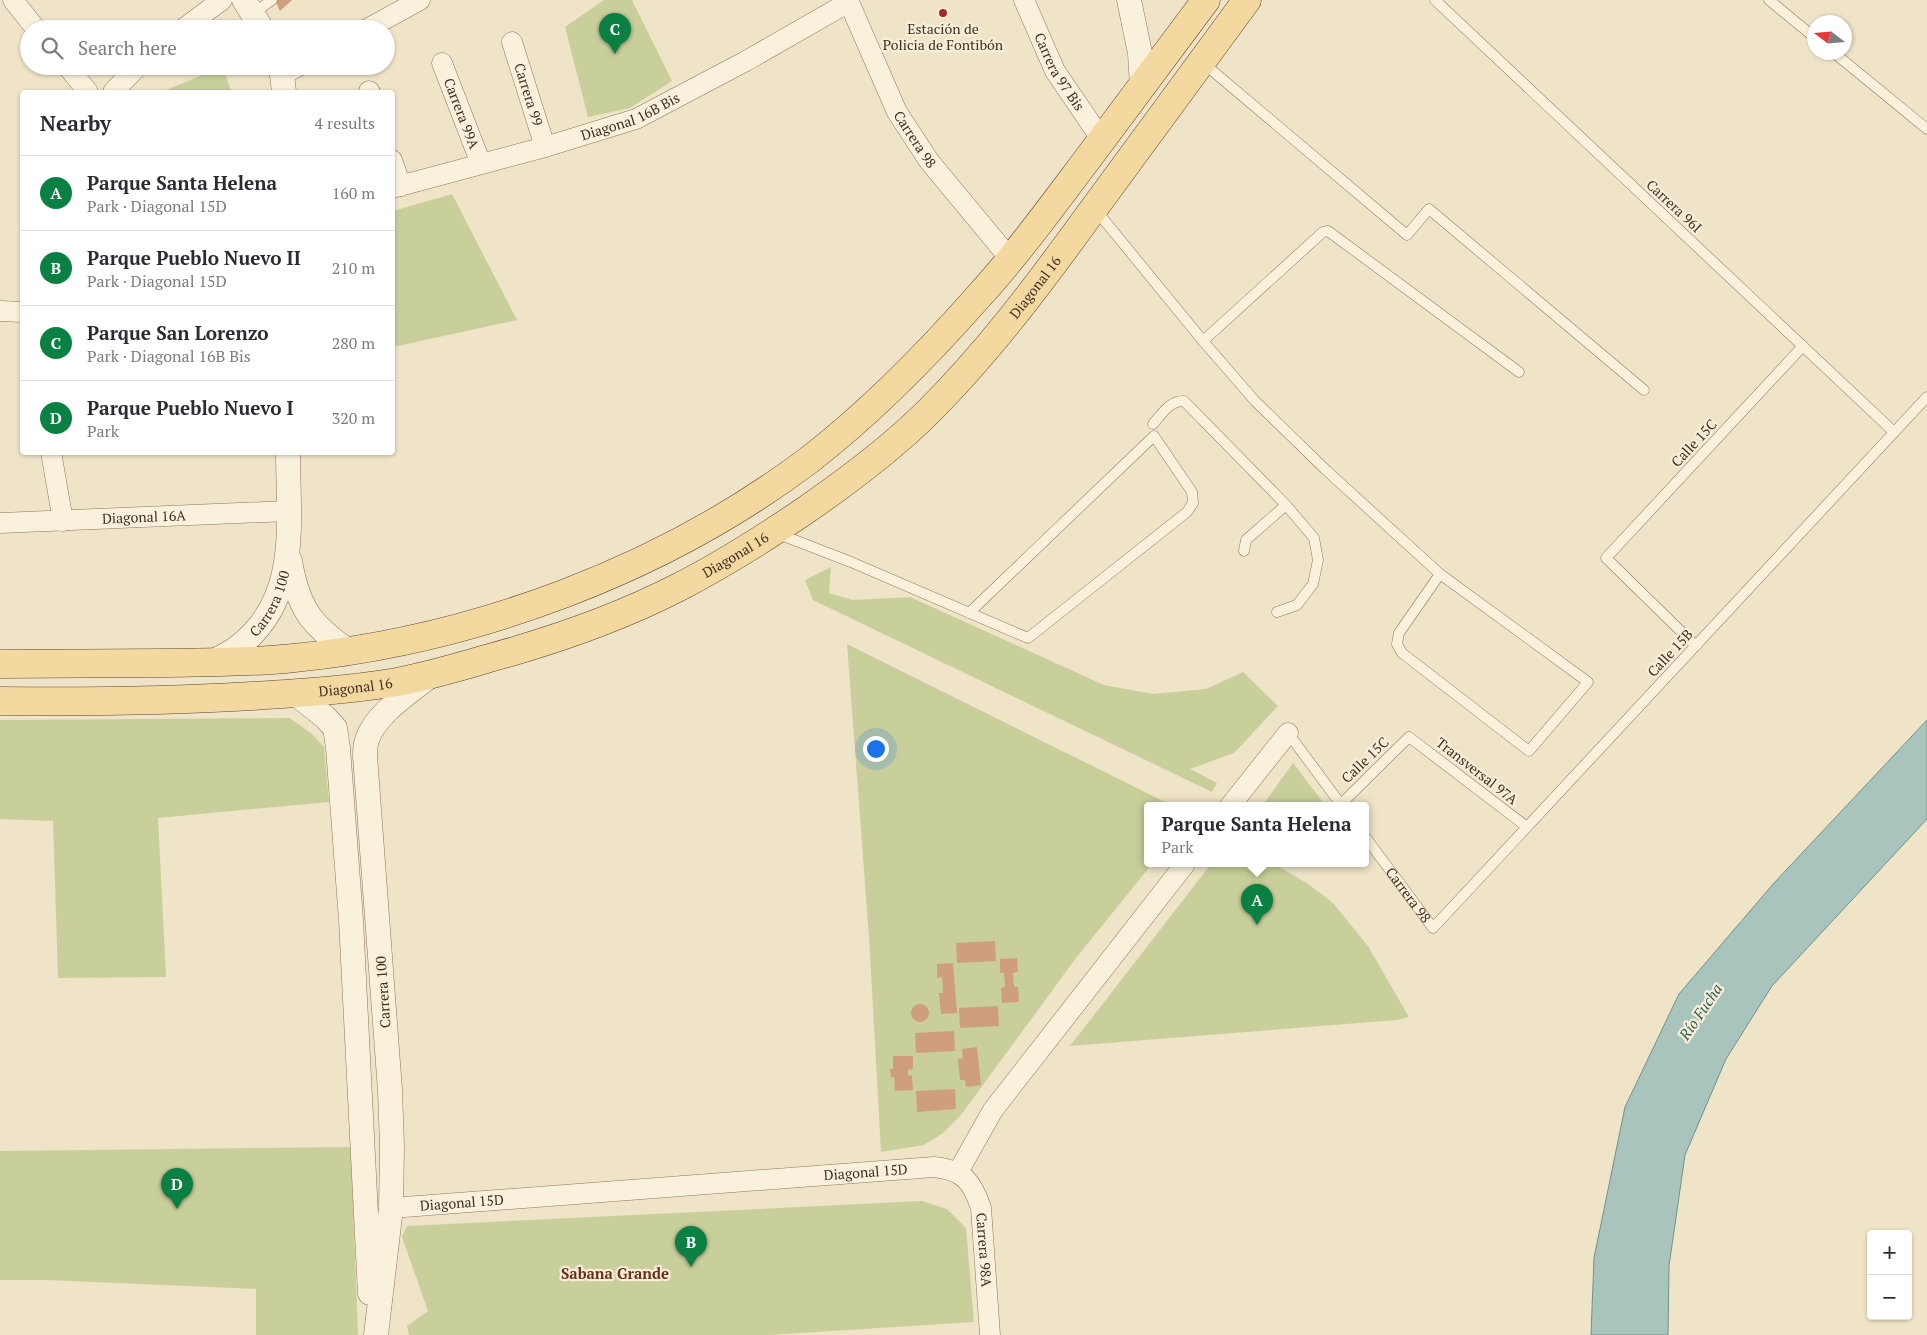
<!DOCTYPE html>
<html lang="en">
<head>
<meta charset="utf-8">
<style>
  :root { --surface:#fff; --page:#f7f7f7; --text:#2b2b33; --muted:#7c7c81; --line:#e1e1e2; --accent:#0b8043 }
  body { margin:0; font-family:"PT Serif",serif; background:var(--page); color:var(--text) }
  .controls { position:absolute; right:15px; bottom:15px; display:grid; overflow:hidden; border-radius:5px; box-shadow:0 1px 4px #0004 }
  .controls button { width:45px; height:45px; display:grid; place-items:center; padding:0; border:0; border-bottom:1px solid var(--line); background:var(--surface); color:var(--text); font:25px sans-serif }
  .compass { position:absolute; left:1807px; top:15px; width:45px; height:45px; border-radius:50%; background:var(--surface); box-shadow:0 1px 4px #0004; rotate:286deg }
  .you { position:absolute; left:875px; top:748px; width:18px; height:18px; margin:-12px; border:4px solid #fff; border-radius:50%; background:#1a73e8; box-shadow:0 0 0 8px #1a73e833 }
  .badge { display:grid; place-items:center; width:32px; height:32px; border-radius:50%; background:var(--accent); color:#fff; font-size:16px; font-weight:700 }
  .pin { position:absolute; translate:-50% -41px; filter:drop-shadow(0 1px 2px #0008) }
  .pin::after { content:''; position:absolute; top:26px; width:18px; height:15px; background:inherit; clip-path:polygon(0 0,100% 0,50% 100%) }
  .popup { position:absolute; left:1144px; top:802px; width:225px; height:65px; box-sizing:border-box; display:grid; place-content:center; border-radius:5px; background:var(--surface); filter:drop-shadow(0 1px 4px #0005); font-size:16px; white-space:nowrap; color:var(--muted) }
  .popup b { font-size:19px; color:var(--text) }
  .popup::after { content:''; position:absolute; left:50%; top:100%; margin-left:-10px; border:10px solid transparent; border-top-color:var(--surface) }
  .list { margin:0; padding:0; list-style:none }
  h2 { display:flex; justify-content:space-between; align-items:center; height:65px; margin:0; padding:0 20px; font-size:21px }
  h2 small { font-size:16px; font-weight:400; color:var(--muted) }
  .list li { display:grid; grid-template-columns:32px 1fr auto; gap:15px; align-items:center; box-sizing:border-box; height:75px; padding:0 20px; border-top:1px solid var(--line) }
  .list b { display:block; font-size:19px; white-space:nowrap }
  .list p { margin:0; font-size:16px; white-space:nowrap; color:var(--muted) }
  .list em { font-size:16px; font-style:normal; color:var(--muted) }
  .icon { flex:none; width:28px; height:28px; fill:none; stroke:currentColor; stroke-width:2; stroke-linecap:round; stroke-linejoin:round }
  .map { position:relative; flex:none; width:1927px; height:1335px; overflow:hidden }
  .search { position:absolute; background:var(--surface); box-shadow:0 1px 4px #0004; left:20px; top:20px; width:375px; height:55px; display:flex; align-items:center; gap:12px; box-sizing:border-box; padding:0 18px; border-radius:28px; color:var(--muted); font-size:19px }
  .panel { position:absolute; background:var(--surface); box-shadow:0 1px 4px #0004; left:20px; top:90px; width:375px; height:365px; border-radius:5px }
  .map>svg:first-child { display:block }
  .green { fill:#c9cf9b }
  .water { fill:#a9c4bc; stroke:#6f938a }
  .building { fill:#cf9f7d }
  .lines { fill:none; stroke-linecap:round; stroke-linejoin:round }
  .service-casing { stroke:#8d765c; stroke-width:11 }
  .minor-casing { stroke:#8d765c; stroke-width:21 }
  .tertiary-casing { stroke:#8d765c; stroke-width:25 }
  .primary-casing { stroke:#5b4430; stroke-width:29 }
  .service { stroke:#faf1dc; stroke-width:10 }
  .minor { stroke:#faf1dc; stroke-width:20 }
  .tertiary { stroke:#faf1dc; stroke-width:24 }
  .primary { stroke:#f3d9a0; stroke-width:28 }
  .poi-dot { fill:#9e2a2b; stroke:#f7eed8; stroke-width:2 }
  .labels { text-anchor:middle; stroke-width:4.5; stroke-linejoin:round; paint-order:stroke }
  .poi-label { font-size:14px; fill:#3d2e20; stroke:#f7eed8 }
  .street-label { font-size:14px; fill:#3d2e20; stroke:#f7eed8 }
  .water-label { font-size:15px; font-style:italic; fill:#2f5d5a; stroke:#f7eed8 }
  .neighbourhood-label { font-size:15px; font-weight:bold; fill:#6b2e1e; stroke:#f7eed8 }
</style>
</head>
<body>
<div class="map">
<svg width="1927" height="1335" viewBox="0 0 1927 1335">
  <rect width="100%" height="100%" fill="#f0e4c8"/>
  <!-- green -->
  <path class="green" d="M604,0h28l40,81 -42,27 -42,9 -23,-90z
    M223,66l8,26h-69z
    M452,194l65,126 -124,27v-136z
    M831,567l-2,26 24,7 57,-3 194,88 49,9 53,-5 37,-17 35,34 -44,47 -44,16 27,14 -5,9 -399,-192 -8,-20z
    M847,644l326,162h-25v58h4l-76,94 -115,157 -18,18 -19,12 -43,7 -12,-215z
    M290,718l22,16 12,13 5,55 -171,16 8,159 -108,1 -5,-157 -53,-2v-99z
    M1293,763l33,43h-64z
    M1211,864h63l33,19 26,20 35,43 41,71 -12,3 -327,26z
    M351,1147l7,188h-102v-46l-209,-9h-47v-129z
    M922,1201l25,8 19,19 8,94 -204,13h-361l-2,-9 21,-15 -26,-74 5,-11z"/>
  <!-- water -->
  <path class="water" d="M1927,720v99l-155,167 -46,73 -41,96 -16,111 -1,69h-77l3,-77 31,-151 54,-113 95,-111z"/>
  <!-- building -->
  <path class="building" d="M275,0h17l-12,11z
    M995,941l1,20 -39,2 -1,-20z
    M1017,958l1,14 -5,1 1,14h4l1,15 -17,1 -1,-15 4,-1 -1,-14h-4v-14z
    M953,963l4,50 -16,1 -2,-21h4l-1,-16 -5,1v-14z
    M911 1013a9 9 0 1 1 18 0a9 9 0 1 1-18 0Z
    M998,1006l1,20 -39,2 -1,-20z
    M954,1031l1,20 -39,2 -1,-20z
    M977,1047l4,38 -15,2 -1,-7h-5l-2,-21 5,-1 -1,-9z
    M893,1056h20v13l-5,1v6l4,-1 1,15 -18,1 -1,-14h-3l-1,-8h3z
    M955,1089l1,20 -39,3 -1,-21z"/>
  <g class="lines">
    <defs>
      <g id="service">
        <path d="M1435,0l459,432"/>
        <path d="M1769,0l45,37"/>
        <path d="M254,13l18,-13"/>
        <path d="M1833,52l94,77"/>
        <path d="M1202,62l205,173 22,-26 215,181"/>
        <path d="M1095,209l108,132 52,60 72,70 113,103 148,108 -59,69 -127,-98 -5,-9 2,-11 41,-59"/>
        <path d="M1203,341l120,-109 5,-1 191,141"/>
        <path d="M1153,424c10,-11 16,-23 31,-23l102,104 28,33 4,22 -5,24 -16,21 -20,7"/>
        <path d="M776,533l75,29 177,76 159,-126 6,-9 -1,-11 -38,-56 -185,177"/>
        <path d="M1244,551l2,-11 40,-35"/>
        <path d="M1696,646l-90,-88 197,-212"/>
        <path d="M1288,733l54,73"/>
        <path d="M1341,804l68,-67 118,90"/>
        <path id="s1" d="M1366,838l67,90 494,-531"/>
      </g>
      <g id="minor">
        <path d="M13,0l23,29"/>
        <path id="s2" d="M848,0l49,112 32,49 82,99"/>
        <path id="s3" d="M1024,0l31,71 47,69"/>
        <path d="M183,29l39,-29"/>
        <path d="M367,29l53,-29"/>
        <path id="s4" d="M512,42l33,105"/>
        <path id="s5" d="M442,63l39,101"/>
        <path d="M67,66l21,26"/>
        <path d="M282,75l17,-9"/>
        <path d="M369,91l1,1"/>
        <path d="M113,92l25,-26"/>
        <path d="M392,160l9,26"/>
        <path id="s6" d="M392,188l153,-41 91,-28 110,-58 103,-59"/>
        <path d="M0,311l22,1"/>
        <path d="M51,452l12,69"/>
        <path id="s7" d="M0,523l288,-12"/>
        <path d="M1230,806l58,-73"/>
        <path d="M958,1172l35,-62 192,-246"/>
        <path id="s8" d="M391,1208l543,-41c29,3 38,14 47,41l9,127"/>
      </g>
      <g id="tertiary">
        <path d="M244,0l18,29"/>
        <path d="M1129,0l11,53 2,33"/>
        <path d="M279,66l3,9 2,17"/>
        <path d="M290,561c8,46 20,64 59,90"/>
        <path id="s9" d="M211,662c9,-4 19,-9 27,-15 63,-48 50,-124 50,-195"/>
        <path d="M296,694l29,23 10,11 3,20 13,172 19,373"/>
        <path d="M376,1335l15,-127 1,-62 -2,-56 -25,-334c0,-5 0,-11 2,-16 8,-26 43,-48 64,-65"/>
      </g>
      <g id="primary">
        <path d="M0,664c54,0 108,-1 162,-1 44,-1 88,0 132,-5 181,-18 369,-88 515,-198 62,-48 117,-104 169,-163 41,-45 77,-95 114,-144 38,-51 76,-102 114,-153"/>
        <path id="s10" d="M0,701c84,1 168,0 252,-5 49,-3 97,-6 145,-14 30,-6 59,-14 89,-23 66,-18 133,-41 193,-72 43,-22 84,-48 124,-75 45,-31 88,-63 126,-101 58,-58 107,-123 155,-189 55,-74 108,-148 163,-222"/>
      </g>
    </defs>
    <!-- service casing -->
    <use href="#service" class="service-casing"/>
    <!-- minor casing -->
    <use href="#minor" class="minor-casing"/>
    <!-- tertiary casing -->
    <use href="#tertiary" class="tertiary-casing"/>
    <!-- primary casing -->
    <use href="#primary" class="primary-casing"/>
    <!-- service -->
    <use href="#service" class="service"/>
    <!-- minor -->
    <use href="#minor" class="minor"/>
    <!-- tertiary -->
    <use href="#tertiary" class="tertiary"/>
    <!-- primary -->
    <use href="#primary" class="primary"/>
  </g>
  <!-- markers -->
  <circle class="poi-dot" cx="943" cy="13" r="5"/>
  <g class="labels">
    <!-- poi labels -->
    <g class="poi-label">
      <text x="943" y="34">Estación de<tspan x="943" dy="16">Policia de Fontibón</tspan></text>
    </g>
    <!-- street labels -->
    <g class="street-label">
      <text dy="5" stroke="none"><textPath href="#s3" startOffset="80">Carrera 97 Bis</textPath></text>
      <text dy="5" stroke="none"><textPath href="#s4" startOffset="55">Carrera 99</textPath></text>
      <text dy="5" stroke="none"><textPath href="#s5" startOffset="54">Carrera 99A</textPath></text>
      <text dy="5" stroke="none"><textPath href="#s6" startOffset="249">Diagonal 16B Bis</textPath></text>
      <text dy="5" stroke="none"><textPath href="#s2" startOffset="155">Carrera 98</textPath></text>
      <text transform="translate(1674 206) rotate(43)" y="5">Carrera 96I</text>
      <text dy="5" stroke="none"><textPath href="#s10" startOffset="1166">Diagonal 16</textPath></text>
      <text transform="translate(1694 443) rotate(-47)" y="5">Calle 15C</text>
      <text dy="5" stroke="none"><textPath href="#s7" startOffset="144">Diagonal 16A</textPath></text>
      <text dy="5" stroke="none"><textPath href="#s10" startOffset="761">Diagonal 16</textPath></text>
      <text dy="5" stroke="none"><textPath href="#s9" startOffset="86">Carrera 100</textPath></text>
      <text transform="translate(1670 653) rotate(-47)" y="5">Calle 15B</text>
      <text dy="5" stroke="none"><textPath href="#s10" startOffset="356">Diagonal 16</textPath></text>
      <text transform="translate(1365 760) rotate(-44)" y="5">Calle 15C</text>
      <text transform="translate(1477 771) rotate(38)" y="5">Transversal 97A</text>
      <text dy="5" stroke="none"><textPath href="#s1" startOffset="71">Carrera 98</textPath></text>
      <text transform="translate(383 992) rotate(-94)" y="5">Carrera 100</text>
      <text dy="5" stroke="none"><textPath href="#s8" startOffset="476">Diagonal 15D</textPath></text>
      <text dy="5" stroke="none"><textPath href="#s8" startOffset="71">Diagonal 15D</textPath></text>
      <text dy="5" stroke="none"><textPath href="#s8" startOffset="654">Carrera 98A</textPath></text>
    </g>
    <!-- water labels -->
    <g class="water-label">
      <text transform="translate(1701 1012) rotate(-56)" y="5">Río Fucha</text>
    </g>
    <!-- neighbourhood labels -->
    <g class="neighbourhood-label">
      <text x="615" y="1279">Sabana Grande</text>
    </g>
  </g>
</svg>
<div class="controls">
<button>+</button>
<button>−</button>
</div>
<svg class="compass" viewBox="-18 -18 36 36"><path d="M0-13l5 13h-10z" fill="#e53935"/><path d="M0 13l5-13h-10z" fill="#7c7c81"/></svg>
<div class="you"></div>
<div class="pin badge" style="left:1257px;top:925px">A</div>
<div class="popup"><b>Parque Santa Helena</b>Park</div>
<div class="pin badge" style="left:691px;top:1267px">B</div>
<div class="pin badge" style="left:615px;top:54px">C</div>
<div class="pin badge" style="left:177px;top:1209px">D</div>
<div class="search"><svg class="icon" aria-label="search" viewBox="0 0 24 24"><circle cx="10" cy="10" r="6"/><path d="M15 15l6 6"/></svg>Search here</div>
<section class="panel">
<h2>Nearby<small>4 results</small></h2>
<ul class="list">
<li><span class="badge">A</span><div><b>Parque Santa Helena</b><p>Park · Diagonal 15D</p></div><em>160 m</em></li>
<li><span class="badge">B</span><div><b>Parque Pueblo Nuevo II</b><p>Park · Diagonal 15D</p></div><em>210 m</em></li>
<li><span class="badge">C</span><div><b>Parque San Lorenzo</b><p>Park · Diagonal 16B Bis</p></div><em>280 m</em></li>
<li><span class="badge">D</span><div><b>Parque Pueblo Nuevo I</b><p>Park</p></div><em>320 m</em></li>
</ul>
</section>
</div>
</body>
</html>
